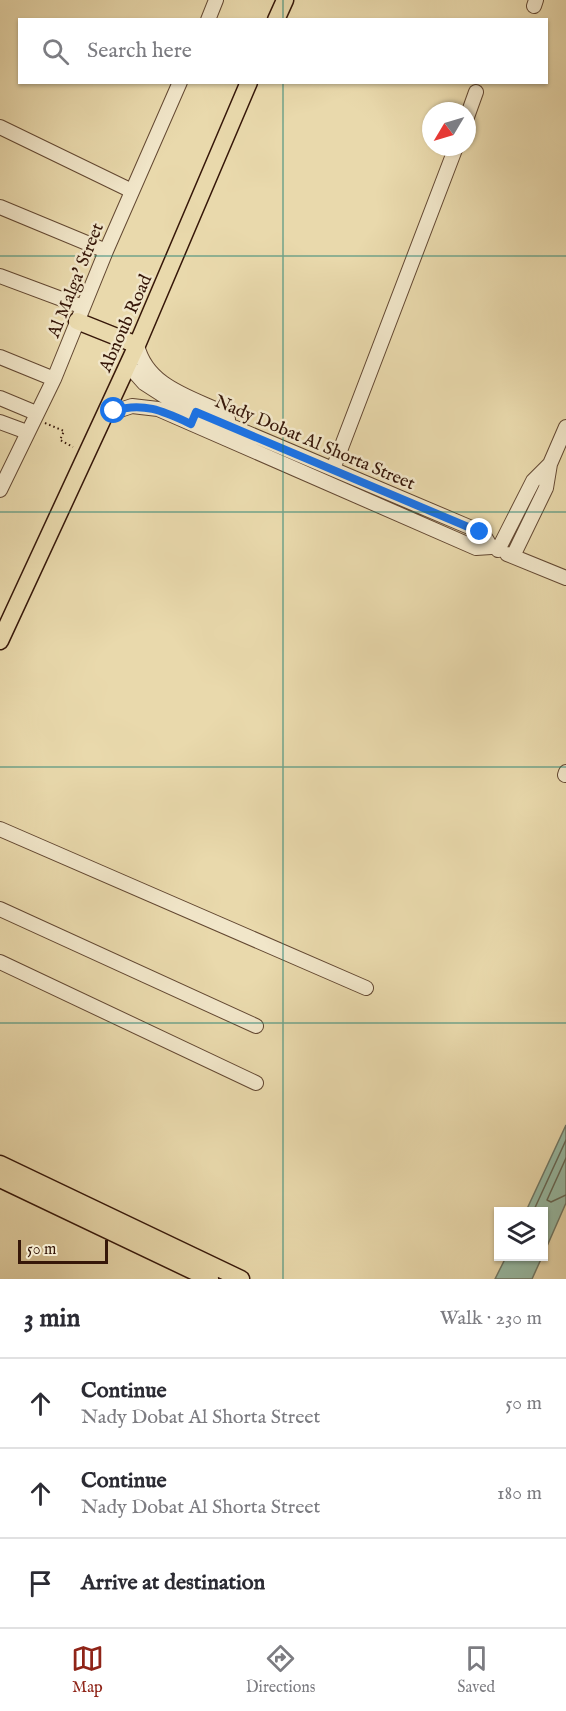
<!DOCTYPE html>
<html lang="en">
<head>
<meta charset="utf-8">
<style>
  :root { --surface:#fff; --page:#f7f7f7; --text:#2b2b33; --muted:#7c7c81; --line:#e1e1e2; --accent:#8f2418 }
  body { margin:0; font-family:"IM FELL English",serif; background:var(--page); color:var(--text) }
  .controls { position:absolute; right:18px; bottom:18px; display:grid; overflow:hidden; border-radius:0px; box-shadow:0 2px 4px #0004 }
  .controls button { width:54px; height:54px; display:grid; place-items:center; padding:0; border:0; border-bottom:2px solid var(--line); background:var(--surface); color:var(--text); font:30px sans-serif }
  .compass { position:absolute; left:422px; top:102px; width:54px; height:54px; border-radius:50%; background:var(--surface); box-shadow:0 2px 4px #0004; rotate:232deg }
  .scale { position:absolute; left:18px; bottom:15px; width:90px; box-sizing:border-box; padding-left:6px; border:3px solid #361709; border-top:0; font-size:16px; line-height:21px; white-space:nowrap; color:#361709; -webkit-text-stroke:4px #f1e6c9; paint-order:stroke }
  .stop { position:absolute; width:18px; height:18px; margin:-14px; border:4px solid #1a73e8; border-radius:50%; background:#fff }
  .stop.end { background:#1a73e8; border-color:#fff; box-shadow:0 2px 6px #0008 }
  .list { margin:0; padding:0; list-style:none }
  h2 { display:flex; justify-content:space-between; align-items:center; height:78px; margin:0; padding:0 24px; font-size:26px }
  h2 small { font-size:20px; font-weight:400; color:var(--muted) }
  .list li { display:grid; grid-template-columns:39px 1fr auto; gap:18px; align-items:center; box-sizing:border-box; height:90px; padding:0 24px; border-top:2px solid var(--line) }
  .list b { display:block; font-size:22px; white-space:nowrap }
  .list p { margin:0; font-size:20px; white-space:nowrap; color:var(--muted) }
  .list em { font-size:20px; font-style:normal; color:var(--muted) }
  .icon { flex:none; width:33px; height:33px; fill:none; stroke:currentColor; stroke-width:2; stroke-linecap:round; stroke-linejoin:round }
  .map { position:relative; flex:none; width:566px; height:1279px; overflow:hidden }
  .search { position:absolute; background:var(--surface); box-shadow:0 2px 4px #0004; left:18px; right:18px; top:18px; height:66px; display:flex; align-items:center; gap:15px; box-sizing:border-box; padding:0 21px; border-radius:0px; color:var(--muted); font-size:22px }
  .sheet { height:348px; background:var(--surface) }
  nav { display:flex; justify-content:space-around; align-items:center; box-sizing:border-box; height:84px; border-top:2px solid var(--line); background:var(--surface); font-size:16px; color:var(--muted) }
  nav a { display:grid; justify-items:center; gap:3px }
  nav .on { color:var(--accent) }
  .map>svg:first-child { display:block }
  .water { fill:#98bba5; stroke:#717967; stroke-width:1.5 }
  .lines { fill:none; stroke-linecap:round; stroke-linejoin:round }
  .shore { stroke:#676957; stroke-width:1.5 }
  .minor-casing { stroke:#634832; stroke-width:16 }
  .major-casing { stroke:#361709; stroke-width:19 }
  .path { stroke:#361709; stroke-width:2; stroke-dasharray:1.5 3; stroke-linecap:butt }
  .minor { stroke:#f1e6c9; stroke-width:14 }
  .major { stroke:#e9d9ac; stroke-width:16 }
  .route { stroke:#1a73e8; stroke-width:8 }
  .grid { fill:none; stroke:#0f766e; stroke-width:1.5; stroke-opacity:0.55 }
  .labels { text-anchor:middle; stroke-width:5; stroke-linejoin:round; paint-order:stroke }
  .street-label { font-size:18px; fill:#361709; stroke:#f1e6c9 }
</style>
</head>
<body>
<div class="map">
<svg width="566" height="1279" viewBox="0 0 566 1279">
  <rect width="100%" height="100%" fill="#e9d9ac"/>
  <filter id="stains"><feTurbulence type="fractalNoise" baseFrequency=".00333" numOctaves="4"/><feColorMatrix values="0 0 0 0 .2 0 0 0 0 .09 0 0 0 0 .02 0 0 0 .5 -.17"/></filter>
  <radialGradient id="worn" r=".72"><stop offset=".6" stop-color="#630" stop-opacity="0"/><stop offset="1" stop-color="#630" stop-opacity=".3"/></radialGradient>
  <!-- water -->
  <path class="water" d="M566,1125v78l-22,50v-41l-18,-1z
    M506,1257v-1l36,1 -10,22h-37z"/>
  <g class="lines">
    <!-- shore -->
    <path class="shore" d="M566,1158l-19,42 4,2 15,-7
      M533,1212l33,-72"/>
    <defs>
      <path id="minor" d="M534,6l2,-6
        M208,20l8,-20
        M467,117l9,-25
        M0,127l132,64
        M0,207l106,44
        M0,276l83,31
        M137,345c10,42 54,52 89,69l2,5 -1,6
        M0,357l54,22
        M0,398l36,15
        M105,415l27,-9 26,3 318,139 15,-1 -6,-10 -11,-8 -302,-128 -28,-18 -16,-18
        M0,422l27,10
        M333,469l123,-322
        M0,490l54,-111 52,-128 74,-169
        M498,550l35,-69 17,-17
        M507,554l59,24
        M513,556l33,-68 4,-24 16,-37
        M565,775l1,-3
        M0,829l366,159
        M0,909l256,117
        M0,962l256,121"/>
      <path id="major" d="M276,20l9,-20
        M77,321l60,24
        M0,641l137,-296 112,-263
        M0,1164l241,115
        M0,1179l210,100"/>
    </defs>
    <!-- minor casing -->
    <use href="#minor" class="minor-casing"/>
    <!-- major casing -->
    <use href="#major" class="major-casing"/>
    <!-- path -->
    <path class="path" d="M45,423l19,8 -4,9 13,7"/>
    <!-- minor -->
    <use href="#minor" class="minor"/>
    <!-- major -->
    <use href="#major" class="major"/>
  </g>
  <g class="lines">
    <!-- route -->
    <path class="route" d="M114,411c29,-10 51,1 77,13l5,-12 284,120"/>
  </g>
  <!-- grid -->
  <path class="grid" d="M283,0v20M283,82v1197M0,256h566M0,512h566M0,767h566M0,1023h566"/>
  <g class="labels">
    <!-- street labels -->
    <g class="street-label">
      <text transform="translate(75 280) rotate(-68)" y="6">Al Malga' Street</text>
      <text transform="translate(125 323) rotate(-66)" y="6">Abnoub Road</text>
      <text transform="translate(315 442) rotate(23)" y="6">Nady Dobat Al Shorta Street</text>
    </g>
  </g>
  <rect width="100%" height="100%" filter="url(#stains)"/>
  <rect width="100%" height="100%" fill="url(#worn)"/>
</svg>
<div class="controls">
<button><svg class="icon" aria-label="layers" viewBox="0 0 24 24"><path d="M12 4l9 5-9 5-9-5zM3 14l9 5 9-5"/></svg></button>
</div>
<svg class="compass" viewBox="-18 -18 36 36"><path d="M0-13l5 13h-10z" fill="#e53935"/><path d="M0 13l5-13h-10z" fill="#7c7c81"/></svg>
<div class="scale">50 m</div>
<div class="stop" style="left:114px;top:411px"></div>
<div class="stop end" style="left:480px;top:532px"></div>
<div class="search"><svg class="icon" aria-label="search" viewBox="0 0 24 24"><circle cx="10" cy="10" r="6"/><path d="M15 15l6 6"/></svg>Search here</div>
</div>
<section class="sheet">
<h2>3 min<small>Walk · 230 m</small></h2>
<ul class="list">
<li><svg class="icon" aria-label="ahead" viewBox="0 0 24 24"><path d="M12 20V5M6 11l6-6 6 6"/></svg><div><b>Continue</b><p>Nady Dobat Al Shorta Street</p></div><em>50 m</em></li>
<li><svg class="icon" aria-label="ahead" viewBox="0 0 24 24"><path d="M12 20V5M6 11l6-6 6 6"/></svg><div><b>Continue</b><p>Nady Dobat Al Shorta Street</p></div><em>180 m</em></li>
<li><svg class="icon" aria-label="arrive" viewBox="0 0 24 24"><path d="M6 21V4h12l-3 4 3 4H6"/></svg><div><b>Arrive at destination</b></div></li>
</ul>
</section>
<nav>
<a class="on"><svg class="icon" aria-label="map" viewBox="0 0 24 24"><path d="M3 6l6-2 6 2 6-2v14l-6 2-6-2-6 2zM9 4v14M15 6v14"/></svg>Map</a>
<a><svg class="icon" aria-label="directions" viewBox="0 0 24 24"><path d="M12 3l9 9-9 9-9-9zM9 14v-3h6M13 9l2 2-2 2"/></svg>Directions</a>
<a><svg class="icon" aria-label="saved" viewBox="0 0 24 24"><path d="M7 4h10v16l-5-4-5 4z"/></svg>Saved</a>
</nav>
</body>
</html>
